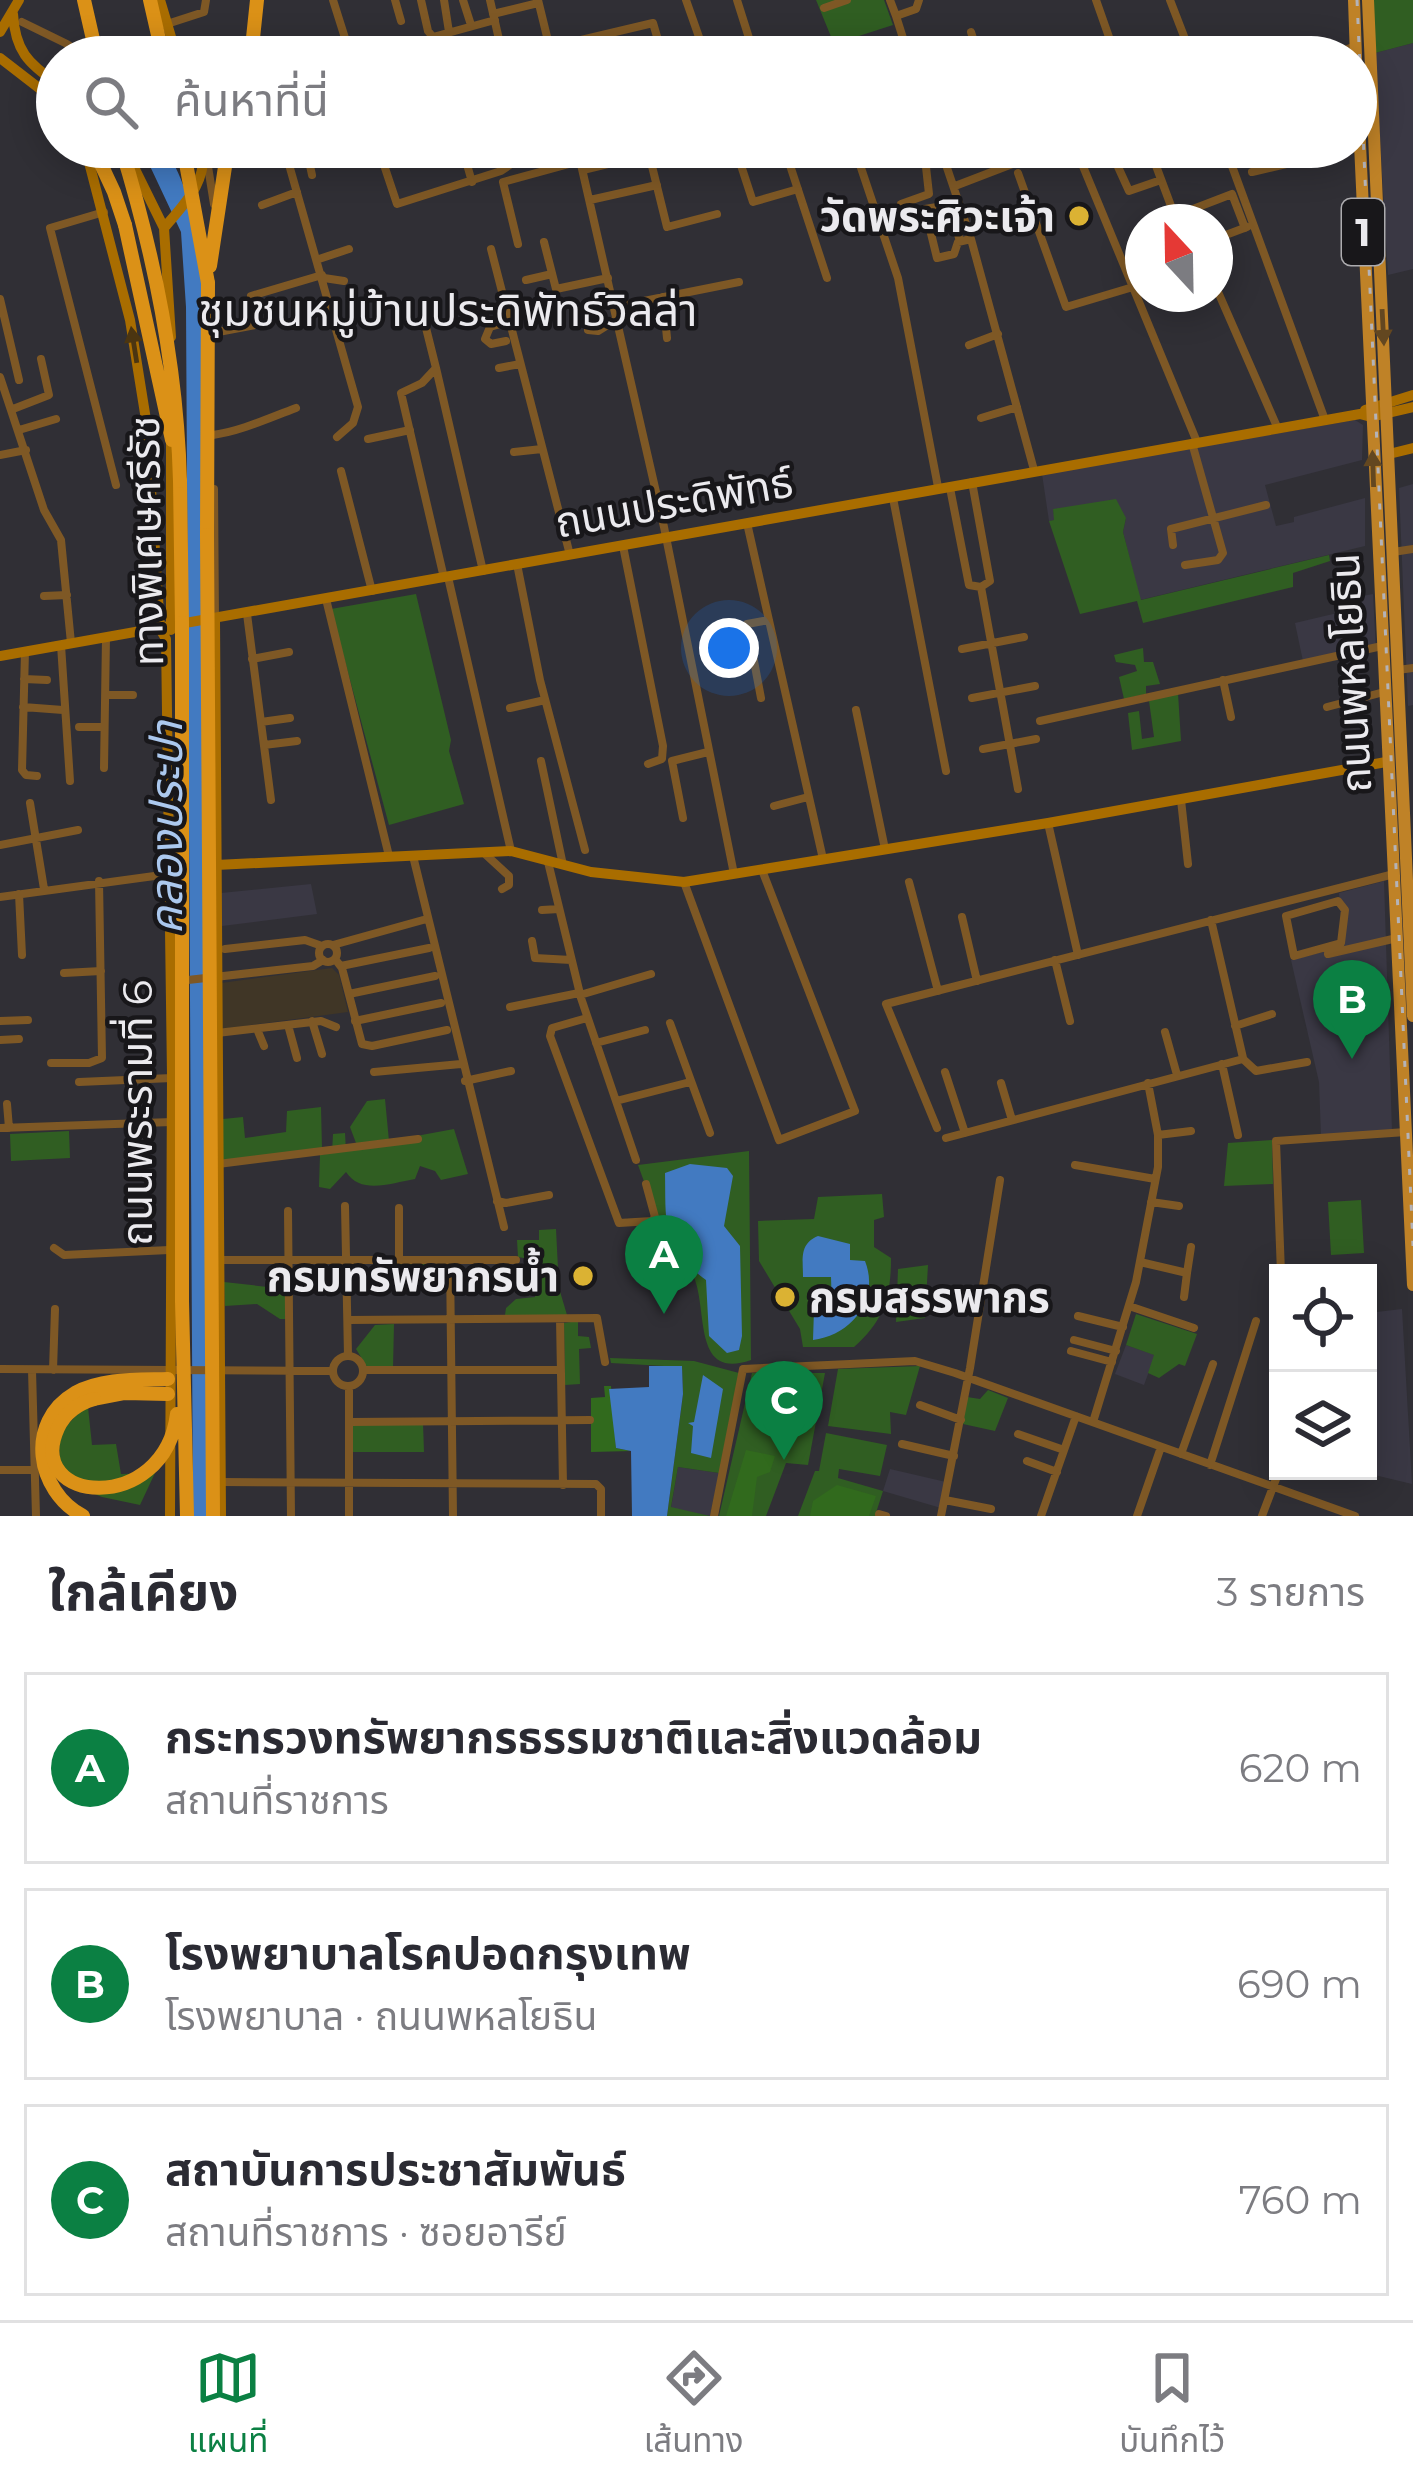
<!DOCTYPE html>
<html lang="th">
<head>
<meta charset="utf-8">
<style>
  :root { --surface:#fff; --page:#f2f2f3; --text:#2b2b33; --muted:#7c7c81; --line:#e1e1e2; --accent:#0b8043 }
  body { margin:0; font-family:Montserrat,"Noto Sans Thai",sans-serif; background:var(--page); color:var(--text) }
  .controls { position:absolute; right:36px; bottom:36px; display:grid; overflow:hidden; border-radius:0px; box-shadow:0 6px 30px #0003 }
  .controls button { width:108px; height:108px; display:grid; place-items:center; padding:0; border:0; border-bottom:3px solid var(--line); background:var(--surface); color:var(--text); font:60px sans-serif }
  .compass { position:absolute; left:1125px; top:204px; width:108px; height:108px; border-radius:50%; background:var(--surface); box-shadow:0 6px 30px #0003; rotate:338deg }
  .you { position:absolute; left:729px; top:648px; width:42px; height:42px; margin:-30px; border:9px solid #fff; border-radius:50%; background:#1a73e8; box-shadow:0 0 0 18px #1a73e833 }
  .badge { display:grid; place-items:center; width:78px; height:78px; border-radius:50%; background:var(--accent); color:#fff; font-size:39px; font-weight:700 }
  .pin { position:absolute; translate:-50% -99px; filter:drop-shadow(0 3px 6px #0008) }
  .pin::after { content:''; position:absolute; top:63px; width:42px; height:36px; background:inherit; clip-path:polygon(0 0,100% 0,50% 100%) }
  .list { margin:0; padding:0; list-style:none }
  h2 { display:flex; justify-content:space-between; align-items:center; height:156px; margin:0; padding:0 48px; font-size:51px }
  h2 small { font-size:39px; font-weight:400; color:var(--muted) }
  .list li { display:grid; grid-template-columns:78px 1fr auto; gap:36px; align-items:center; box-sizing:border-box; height:192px; margin:0 24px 24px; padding:0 24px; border:3px solid var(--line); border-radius:0px }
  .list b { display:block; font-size:45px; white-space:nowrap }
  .list p { margin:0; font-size:39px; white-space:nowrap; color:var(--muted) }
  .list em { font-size:39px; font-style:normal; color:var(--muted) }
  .icon { flex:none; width:66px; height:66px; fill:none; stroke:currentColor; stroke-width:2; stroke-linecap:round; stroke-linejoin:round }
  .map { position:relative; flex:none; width:1413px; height:1516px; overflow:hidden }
  .search { position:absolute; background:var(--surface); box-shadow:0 6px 30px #0003; left:36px; right:36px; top:36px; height:132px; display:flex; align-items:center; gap:30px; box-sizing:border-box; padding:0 42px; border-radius:66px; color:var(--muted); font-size:45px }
  .sheet { height:804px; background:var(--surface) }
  nav { display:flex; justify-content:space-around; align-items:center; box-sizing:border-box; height:168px; border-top:3px solid var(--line); background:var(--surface); font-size:33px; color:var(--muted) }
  nav a { display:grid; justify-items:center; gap:6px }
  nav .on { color:var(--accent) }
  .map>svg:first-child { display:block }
  .built { fill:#3a3844 }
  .education { fill:#403626 }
  .green { fill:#305e22 }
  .forest { fill:#316a1d }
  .water { fill:#427ac1 }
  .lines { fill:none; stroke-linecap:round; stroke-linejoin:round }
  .street { stroke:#7e5825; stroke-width:8 }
  .secondary { stroke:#a96d00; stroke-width:10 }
  .primary { stroke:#bf8227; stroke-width:12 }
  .highway { stroke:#db9117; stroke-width:14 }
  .rail { stroke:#b4b3b8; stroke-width:3; stroke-dasharray:6 12; stroke-linecap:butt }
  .highway-bridge { stroke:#db9117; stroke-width:14 }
  .oneway { fill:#634720 }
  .oneway2 { fill:#4b3511 }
  .poi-dot { fill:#dbb233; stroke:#18171a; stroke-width:4.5 }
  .labels { text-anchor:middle; stroke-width:9; stroke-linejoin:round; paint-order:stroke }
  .shield { fill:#18171a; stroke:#acabae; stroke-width:3 }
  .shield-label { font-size:39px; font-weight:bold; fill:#ebeaee }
  .poi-label { font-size:42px; font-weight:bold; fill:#ebeaee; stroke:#18171a; text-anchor:end }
  .street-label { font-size:42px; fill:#ebeaee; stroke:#18171a }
  .neighbourhood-label { font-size:45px; fill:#ebeaee; stroke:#18171a }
  .water-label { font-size:45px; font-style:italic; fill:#abc8ee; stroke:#18171a }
</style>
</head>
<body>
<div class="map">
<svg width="1413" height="1516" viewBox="0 0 1413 1516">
  <rect width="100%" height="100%" fill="#302f35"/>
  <!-- built -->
  <path class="built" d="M1413,43v226l-25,6 -13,-222z
    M1355,420l8,5 -1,35 -97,25 11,41 18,-4v-5l71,-19v48l-225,54 -17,-68 3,-14 -73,-8 2,10 -6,1 -7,-47z
    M1413,484v221l-5,1 -9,-218z
    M1373,594l3,56 -72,16 -9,-43 55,-13 1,-12z
    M1384,881l8,250 -71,5 -2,-54 -28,-122 52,-13 -4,-54z
    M311,884l6,30 -95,12 -1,-33z
    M1402,1309l10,175 -54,-13h10v-158z
    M1126,1345l29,10 -11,30 -29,-11z
    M678,1467l41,6 -9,43 -39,-8z
    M890,1469l56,13 -5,26 -58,-17z"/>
  <!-- education -->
  <path class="education" d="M332,968l7,7 9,37 -127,17v-46z"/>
  <!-- green -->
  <path class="green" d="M816,0h68l9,25 -59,19z
    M1373,0h40v43l-38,10z
    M1116,499l10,19 -3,14 18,68 188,-45 1,6 -37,12v14l-150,36 -6,-22 -57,13 -31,-93 5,-1 -1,-11z
    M416,594l35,146 -2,11 15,53 -75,21 -58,-216z
    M1143,648l1,14h9l7,22 -14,2v8l-22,5 -5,-22 18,-6 -2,-6 -19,-3 -2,-7z
    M1178,693l3,48 -49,9 -4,-37 11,-2 3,28 12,-2 -5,-36z
    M385,1099l4,42 65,-12 14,45 -27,6 -6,-9 -15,-5 -5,13c-24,4 -54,16 -69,-7l-16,17 -11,-2 1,-32 12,-2 1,-19 12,-1 1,18 7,-1 3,-7 -6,-16 17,-26z
    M321,1107l1,42 -99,11v-41l20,-2 2,21 41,-6 1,-21z
    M69,1131l1,27 -59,3 -1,-27z
    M1272,1140l1,44 -49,2 4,-43z
    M749,1151l2,209c-71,25 -33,-83 -71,-98 -10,-3 -27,0 -38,0l9,-15 -6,-25 13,-2 -20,-55z
    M882,1194l2,23 -10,3v27l17,11c0,38 -7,63 -37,89h-51l-3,-18 -41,-68 -1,-40 56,-2 4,-22z
    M1361,1200l3,53 -33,2 -3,-53z
    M556,1229l3,59 8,27h-62l1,-7 10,-9 19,-2v-37l-17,-3 -1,-17h22v-10z
    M376,1263l70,1 1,27h-9l-2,-14 -61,-4z
    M928,1265l-3,53 -29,4 2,-53z
    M224,1282l62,7 1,30h-7l-23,-15 -32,2z
    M1136,1314l61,20 -12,32 -6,-2 -20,14 -11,-5 6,-18 -28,-10z
    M578,1321v15l11,1 2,11 -12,1 1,35 -15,1 -1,-62z
    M394,1324l-1,44 -26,-1 -11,-18 19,-24z
    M610,1358l84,3 45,12 -20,100 -41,-6 -7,40 39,9h-43l16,-122 -1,-27 -71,-4z
    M920,1366l-14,49 -16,-3 1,22 -63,-8 10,-57z
    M752,1373h73l-17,92 -22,-2 -20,53h-47z
    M988,1390l20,8 -13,33 -32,-7 4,-27 13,2z
    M88,1407l4,38 24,-1 5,30 34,-1 -15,32 -38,-8 -35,-14c-14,-34 -10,-56 21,-76z
    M423,1423l1,29h-71v-28z
    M826,1433l61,12 -7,31 -41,-7 -1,9 45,13 -8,25h-77l17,-45h4z"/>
  <!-- forest -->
  <path class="forest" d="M604,1386h7l5,62 15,3 -40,1v-54l14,-1z
    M746,1450l29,6 -5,16 -13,5 -5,39h-26z
    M837,1485l39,11 -7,20h-59l3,-15z"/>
  <!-- water -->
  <path class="water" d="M141,147h23c32,49 35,103 41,160l5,1209h-17l-7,-1209 -5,-75z
    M690,1164l37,4 6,8 -9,50 16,20 2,90 -3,14 -12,3 -18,-17 -3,-56c-45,-33 -40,-56 -41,-107z
    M818,1236l32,8v16l15,1c15,38 -13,74 -52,79l1,-30 18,-1 -1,-32h-28c0,-18 -4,-33 15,-41z
    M649,1366h33l1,28 -16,122h-35l-1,-65 -15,-3 -7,-59 40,-2z
    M703,1375l20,14 -12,69 -20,-5 2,-27 -5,-3 6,-1z
    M770,1383h48l-6,32h-20l-23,-16z"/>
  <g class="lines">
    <!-- street -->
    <path class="street" d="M333,0l18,57
      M395,0l6,21
      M421,0l7,31 5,6 62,-17
      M444,0l5,32
      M463,0l8,25
      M490,0l13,57
      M538,0l14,57
      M686,0l20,57
      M737,0l18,57
      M890,0l6,16
      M1096,0l20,57
      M1170,0l22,57
      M824,8l23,-8
      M493,14l45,-11
      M22,22l45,22 18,13
      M167,24l37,-12 2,-12
      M971,32l8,25
      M437,36l4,21
      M558,57l-2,-9 4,-3 93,-22 10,34
      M909,57l-13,-41 20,-7 3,-9
      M1329,57l26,-11
      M284,147l74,260 -5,16 -16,14
      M306,147l6,28
      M378,147l19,57 104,-33 26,-18 19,-6
      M462,147l10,35
      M577,147l87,380 70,347
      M735,147l18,55 45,-13
      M784,147l43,131
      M854,147l44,131 40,209
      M940,147l31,92 63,231
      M1075,147l122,295
      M1149,147l28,75
      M1225,147l100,273
      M205,148l9,56
      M649,154l18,73 50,-13
      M1114,158l15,33 32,-11
      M205,161l69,-14
      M583,170l95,-23
      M1252,172l107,-25
      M1018,173l48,134 67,-20
      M955,186l60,-23 -6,-16
      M590,200l67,-15
      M901,204l28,-10 -3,-27 -9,-20
      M262,205l35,-13
      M104,212l-54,16 66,257
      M1183,222l-3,-8 52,-20 13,34
      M1215,239l32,-12
      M960,241l-11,-36 -24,4 12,49 17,-4 4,-12 13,-3
      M544,242l12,47 52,-11
      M518,244l-15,-62 77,-21
      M491,249l79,306
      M319,259l30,-10
      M324,278l20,3
      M526,280l26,-6
      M1215,285l63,144
      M251,296l71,-21
      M663,297l4,41
      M0,299l19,81
      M614,307l125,-25
      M423,316l13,52 -14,15 -21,10 43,185
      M588,330l10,1 19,-12
      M213,333l53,-10
      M506,341l-15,3 -6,-5 5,-12 20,-6
      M969,345l29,-11
      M436,368l47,203
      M499,368l21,-4
      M0,377l44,133 17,30 10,103
      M13,409l36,-14 -8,-36
      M981,418l36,-11
      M19,430l37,-11
      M213,435c28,-4 56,-17 83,-27
      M368,439l42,-9
      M514,452l28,-3
      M0,455l26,-5
      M341,471l31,120
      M972,482l18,99 -9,6
      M950,488l19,97 12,2
      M214,489l1,129
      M893,498l53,273
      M747,523l76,336
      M1173,545l-2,-16 95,-24
      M623,546l40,200 -1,13 -14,5
      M1393,552l20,-3
      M517,564l23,116 45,170
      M1185,565l33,-5 5,-7 -31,-110
      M448,577l63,274
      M981,587l37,202
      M44,596l23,-1
      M326,599l63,257
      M247,614l24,186
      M61,645l9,136
      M962,649l62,-12
      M25,651l-3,119 4,5 11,1
      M252,659l37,-7
      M1398,670l15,-2
      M24,679l23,1
      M1223,680l8,37
      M105,695h28
      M761,698l-14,-74 22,-4
      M972,698l63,-12
      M23,707l40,3
      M1327,707l57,-15
      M510,708l35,-8
      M856,710l29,139
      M1040,721l342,-75
      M261,722l29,-4
      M79,727h25
      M264,745l33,-4
      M983,749l53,-10
      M541,761l22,104
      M104,768l2,-131
      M1181,800l7,64
      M30,803l14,86
      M774,806l34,-9
      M683,818l-11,-57 36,-9
      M1048,823l30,132
      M0,845l78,-15
      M484,853l25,23v9l-7,4
      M413,856l91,371
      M548,862l33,136 55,162
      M684,882l95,258 76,-29 -93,-241
      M909,882l29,109
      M19,894l3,61
      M0,897l169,-23
      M1338,901l7,9 -4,33 -47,13 -8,-40z
      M542,910l17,-1
      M962,917l15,64
      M1211,920l32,138
      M532,941l3,17 36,2
      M319 953a9 9 0 1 1 18 0a9 9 0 1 1-18 0Z
      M333,945l90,-25
      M225,949l80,-9 17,6
      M1328,954l69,-16
      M335,959l7,9 20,76 10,2 75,-16
      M1055,960l15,61
      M341,966l88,-18
      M64,973l37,-2
      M179,981l134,-15 10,-6
      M349,994l86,-18
      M580,995l71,-21
      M510,1007l69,-14
      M587,1018l-35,10 -2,8 69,187 33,-2 3,-4 -9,-33
      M0,1021l28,-1
      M312,1021l10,33
      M355,1021l86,-18
      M670,1023l40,110
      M288,1025l9,33
      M1235,1026l37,-12
      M257,1029l7,17
      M1165,1032l12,43
      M217,1033l104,-12 15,6
      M0,1040l19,-1
      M596,1043l49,-13
      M1243,1059l13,12 51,-9
      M51,1063h38l13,-5 -3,-177
      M1222,1064l16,71
      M374,1072l87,-8
      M945,1072l20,61
      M465,1081l46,-10
      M79,1082l93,-4
      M1001,1083l11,37
      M616,1101l74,-19
      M7,1104l2,24
      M0,1128l172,-6
      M937,1128l-51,-124 508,-130
      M1158,1135l33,-4
      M946,1138l297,-79
      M218,1164l200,-25
      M1075,1165l80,14
      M497,1201l9,2 43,-8
      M1151,1202l28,4
      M345,1206l3,150
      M399,1208v51
      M288,1211l3,305
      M54,1248l10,7 105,-5
      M220,1260h296
      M450,1260l3,256
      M1140,1262l47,11 -3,24
      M1187,1273l4,-26
      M1281,1273l-5,-132 130,-9
      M1129,1306l65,22
      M1078,1316l45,11
      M560,1319l3,166
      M348,1320l249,-2 8,44
      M1074,1340l42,11
      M1071,1351l41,11
      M333 1371a15 15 0 1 1 30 0a15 15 0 1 1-30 0Z
      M0,1369l333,2
      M32,1370l4,146
      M53,1370l2,-61
      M364,1370h197
      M349,1387v129
      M920,1405l41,15
      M350,1422l240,-2
      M1093,1422l43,-140 22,-115v-32l-10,-52
      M1018,1434l46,16
      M902,1444l52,12
      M1181,1454l32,-90
      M1027,1461l30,11
      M1210,1465l46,-144
      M0,1470h33
      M221,1482l375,2 5,5v27
      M945,1500l46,9
      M879,1514l7,2
      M714,1516l29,-147 172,-8 40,12 400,143
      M941,1516l29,-148 30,-188
      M1041,1516l35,-100
      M1137,1516l24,-69
      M1262,1516l17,-45"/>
    <!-- secondary -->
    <path class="secondary" d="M160,0l17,57
      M13,14c2,36 15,50 44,69
      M0,32l19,-32
      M0,58l57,44
      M85,147l45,173 17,106 13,203 6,10 6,437 -2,440
      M128,155l36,73 7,109
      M164,228c20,-24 45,-47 38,-81
      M1365,410l48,-15
      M171,434v196
      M1389,454l24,-6
      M215,619l6,897
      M0,656l1360,-242 11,3 42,-10
      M216,865l295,-14 80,21 93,10 364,-59 338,-61"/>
    <!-- primary -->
    <path class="primary" d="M1354,0l2,57
      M1368,0l45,1016
      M1356,58l57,1227"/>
    <!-- highway -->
    <path class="highway" d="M84,0l13,57
      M150,0l13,57
      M251,57l6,-57
      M93,147l21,45 11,33
      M180,481l2,142
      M207,535l1,-252
      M94,1399l31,-6 43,1
      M83,1516c-47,-25 -58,-94 -8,-123 28,-15 62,-13 93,-14"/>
    <!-- rail -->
    <path class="rail" d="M1357,0l56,1246"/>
    <!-- highway-bridge -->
    <path class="highway-bridge" d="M121,147c34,110 56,219 59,334
      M183,147l25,136
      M125,225l47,215
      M210,266l18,-119
      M207,535l6,981
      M182,623v678l5,215
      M94,1399c-17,5 -29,14 -36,29 -35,76 106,88 119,-14"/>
  </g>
  <!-- one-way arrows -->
  <defs><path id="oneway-solid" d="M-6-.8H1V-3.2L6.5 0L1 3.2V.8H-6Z" transform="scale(3)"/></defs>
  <g class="oneway">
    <use href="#oneway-solid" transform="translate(1383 327) rotate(87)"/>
    <use href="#oneway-solid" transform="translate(1373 469) rotate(-92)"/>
  </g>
  <use class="oneway2" href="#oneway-solid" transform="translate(134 345) rotate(-99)"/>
  <!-- markers -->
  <g class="poi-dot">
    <circle cx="1079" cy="216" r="12"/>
    <circle cx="583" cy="1276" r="12"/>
    <circle cx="785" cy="1297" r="12"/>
  </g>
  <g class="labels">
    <!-- shield labels -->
    <rect class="shield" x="1342" y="199" width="42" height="66" rx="9"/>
    <g class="shield-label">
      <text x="1363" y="246">1</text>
    </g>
    <!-- poi labels -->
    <g class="poi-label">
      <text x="1055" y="231">วัดพระศิวะเจ้า</text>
      <text x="559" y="1291">กรมทรัพยากรน้ำ</text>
      <text x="809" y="1312" text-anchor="start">กรมสรรพากร</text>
    </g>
    <!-- street labels -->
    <g class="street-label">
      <text transform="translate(674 502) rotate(-10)" y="15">ถนนประดิพัทธ์</text>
      <text transform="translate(146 541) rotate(-91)" y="15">ทางพิเศษศรีรัช</text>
      <text transform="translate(1350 673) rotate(-93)" y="15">ถนนพหลโยธิน</text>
      <text transform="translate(137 1113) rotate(-90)" y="15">ถนนพระรามที่ 6</text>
    </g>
    <!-- neighbourhood labels -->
    <g class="neighbourhood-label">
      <text x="448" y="326">ชุมชนหมู่บ้านประดิพัทธ์วิลล่า</text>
    </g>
    <!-- water labels -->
    <g class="water-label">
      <text transform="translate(166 828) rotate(-90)" y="16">คลองประปา</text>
    </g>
  </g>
</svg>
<div class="controls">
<button><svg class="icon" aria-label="locate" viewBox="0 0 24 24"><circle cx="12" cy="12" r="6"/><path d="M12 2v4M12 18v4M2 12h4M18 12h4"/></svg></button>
<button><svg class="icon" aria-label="layers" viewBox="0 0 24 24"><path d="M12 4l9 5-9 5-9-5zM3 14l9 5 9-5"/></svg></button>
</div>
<svg class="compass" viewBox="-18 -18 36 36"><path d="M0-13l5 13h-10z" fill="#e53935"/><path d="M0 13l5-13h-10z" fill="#7c7c81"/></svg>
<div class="you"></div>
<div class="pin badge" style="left:664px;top:1314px">A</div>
<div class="pin badge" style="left:1352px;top:1059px">B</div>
<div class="pin badge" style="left:784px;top:1460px">C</div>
<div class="search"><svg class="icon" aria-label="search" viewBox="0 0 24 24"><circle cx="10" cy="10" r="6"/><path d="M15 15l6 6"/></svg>ค้นหาที่นี่</div>
</div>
<section class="sheet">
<h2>ใกล้เคียง<small>3 รายการ</small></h2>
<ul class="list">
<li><span class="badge">A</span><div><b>กระทรวงทรัพยากรธรรมชาติและสิ่งแวดล้อม</b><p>สถานที่ราชการ</p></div><em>620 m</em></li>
<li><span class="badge">B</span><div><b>โรงพยาบาลโรคปอดกรุงเทพ</b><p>โรงพยาบาล · ถนนพหลโยธิน</p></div><em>690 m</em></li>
<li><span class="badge">C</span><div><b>สถาบันการประชาสัมพันธ์</b><p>สถานที่ราชการ · ซอยอารีย์</p></div><em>760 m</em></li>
</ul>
</section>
<nav>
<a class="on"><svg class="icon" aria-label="map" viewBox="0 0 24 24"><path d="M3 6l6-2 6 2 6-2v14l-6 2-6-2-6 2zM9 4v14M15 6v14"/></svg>แผนที่</a>
<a><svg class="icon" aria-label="directions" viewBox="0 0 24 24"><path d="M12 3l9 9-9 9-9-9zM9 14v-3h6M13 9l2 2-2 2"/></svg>เส้นทาง</a>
<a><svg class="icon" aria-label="saved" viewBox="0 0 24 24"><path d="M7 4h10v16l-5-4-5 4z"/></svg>บันทึกไว้</a>
</nav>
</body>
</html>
